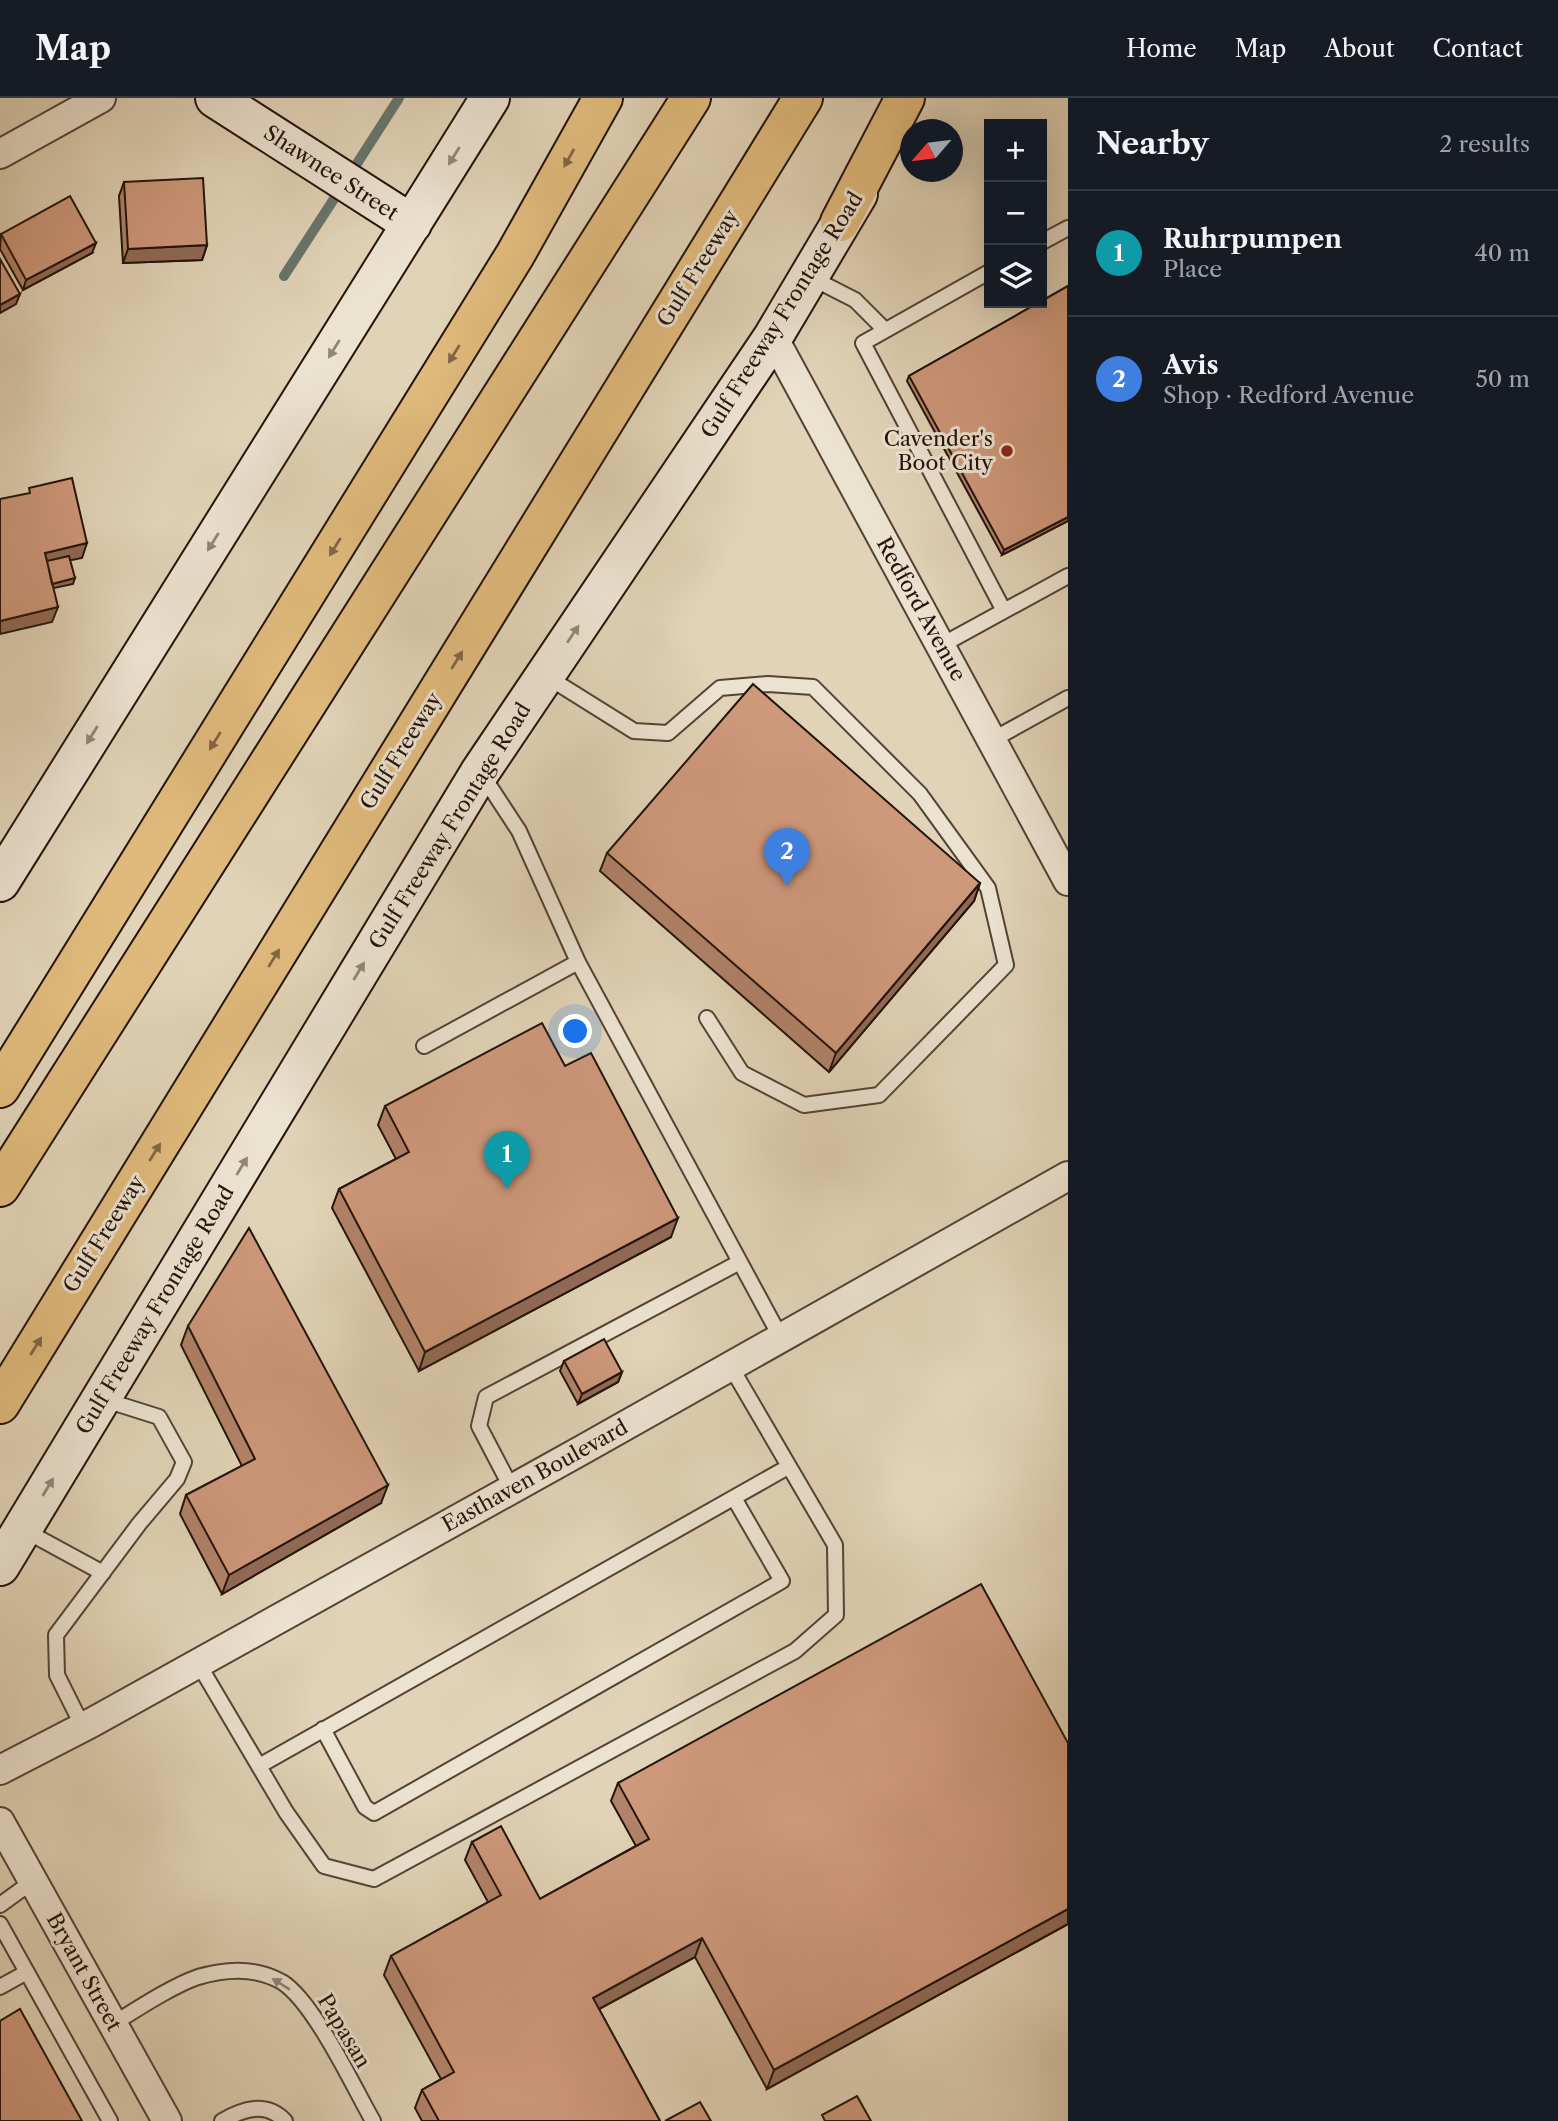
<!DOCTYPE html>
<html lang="en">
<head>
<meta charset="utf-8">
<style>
  :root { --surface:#171b24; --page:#242831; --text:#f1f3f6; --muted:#9ea1a6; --line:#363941; --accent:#1a73e8 }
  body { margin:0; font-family:"Libre Caslon Text",serif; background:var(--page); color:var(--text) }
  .controls { position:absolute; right:21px; top:21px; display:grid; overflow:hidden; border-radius:0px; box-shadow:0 7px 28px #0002 }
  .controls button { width:63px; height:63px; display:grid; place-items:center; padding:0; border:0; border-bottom:2px solid var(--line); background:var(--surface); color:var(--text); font:35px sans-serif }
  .compass { position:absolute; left:900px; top:21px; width:63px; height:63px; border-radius:50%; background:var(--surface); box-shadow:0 7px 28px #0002; rotate:242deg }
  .you { position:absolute; left:576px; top:934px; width:24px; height:24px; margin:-18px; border:5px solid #fff; border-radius:50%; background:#1a73e8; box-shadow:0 0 0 10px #1a73e833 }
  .badge { display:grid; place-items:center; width:46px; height:46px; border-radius:50%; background:var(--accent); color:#fff; font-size:23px; font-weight:700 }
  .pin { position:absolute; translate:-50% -58px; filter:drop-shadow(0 2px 4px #0008) }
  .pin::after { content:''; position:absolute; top:37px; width:24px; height:21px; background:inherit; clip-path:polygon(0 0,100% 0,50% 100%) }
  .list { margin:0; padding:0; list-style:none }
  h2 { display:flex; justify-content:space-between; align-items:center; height:91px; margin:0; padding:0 28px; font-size:30px }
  h2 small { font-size:23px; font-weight:400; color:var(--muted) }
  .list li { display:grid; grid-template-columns:46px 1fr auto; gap:21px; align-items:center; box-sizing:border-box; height:126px; padding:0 28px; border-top:2px solid var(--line) }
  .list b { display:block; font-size:26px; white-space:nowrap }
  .list p { margin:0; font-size:23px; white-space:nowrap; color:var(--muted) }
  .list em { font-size:23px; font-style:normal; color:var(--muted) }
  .icon { flex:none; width:38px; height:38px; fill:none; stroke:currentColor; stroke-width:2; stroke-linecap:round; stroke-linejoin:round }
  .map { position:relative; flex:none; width:1068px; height:2023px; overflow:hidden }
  header { display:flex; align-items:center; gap:42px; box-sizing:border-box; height:98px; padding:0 35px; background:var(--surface); border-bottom:2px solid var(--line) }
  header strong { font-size:33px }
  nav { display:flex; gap:38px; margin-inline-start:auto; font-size:24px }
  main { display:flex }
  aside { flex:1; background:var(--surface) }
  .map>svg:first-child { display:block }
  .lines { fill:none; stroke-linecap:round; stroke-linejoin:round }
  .stream { stroke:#67766d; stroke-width:10 }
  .lane-casing { stroke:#524336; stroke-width:18 }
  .street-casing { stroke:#524336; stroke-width:32 }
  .secondary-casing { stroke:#23130b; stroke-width:42 }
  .highway-casing { stroke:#23130b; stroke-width:42 }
  .lane { stroke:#ece2d0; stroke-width:14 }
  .street { stroke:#ece2d0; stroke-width:28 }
  .secondary { stroke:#ece2d0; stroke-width:38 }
  .highway { stroke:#e0ba7c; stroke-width:38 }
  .wall { fill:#b1836a; stroke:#23130b; stroke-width:2 }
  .shaded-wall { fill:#906a56; stroke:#23130b; stroke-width:2 }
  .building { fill:#ce987b; stroke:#23130b; stroke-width:2 }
  .oneway { fill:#928577 }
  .oneway2 { fill:#826644 }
  .poi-dot { fill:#8f2418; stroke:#ece2d0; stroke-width:2.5 }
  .labels { text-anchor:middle; stroke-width:6; stroke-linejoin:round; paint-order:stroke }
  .street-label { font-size:21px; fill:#23130b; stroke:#ece2d0 }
  .poi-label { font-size:21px; fill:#23130b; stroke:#ece2d0; text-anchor:end }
</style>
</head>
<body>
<header>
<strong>Map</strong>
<nav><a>Home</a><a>Map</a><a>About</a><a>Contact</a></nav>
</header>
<main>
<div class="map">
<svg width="1068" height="2023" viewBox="0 0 1068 2023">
  <rect width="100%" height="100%" fill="#e1d3b7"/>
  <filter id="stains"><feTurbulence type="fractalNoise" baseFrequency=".00286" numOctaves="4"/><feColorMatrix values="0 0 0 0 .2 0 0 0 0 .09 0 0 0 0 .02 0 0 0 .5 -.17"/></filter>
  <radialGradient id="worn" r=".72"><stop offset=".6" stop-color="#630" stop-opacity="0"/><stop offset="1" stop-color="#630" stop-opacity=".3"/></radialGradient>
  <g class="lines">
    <!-- stream -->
    <path class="stream" d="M349,78l50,-78
      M284,178l57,-88"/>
    <defs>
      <path id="lane" d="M1042,144l26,-14
        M989,174l-126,71 141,268
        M810,179l45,23 30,30
        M940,548l128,-70
        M546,578l88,55 34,2 52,-45 48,-4 45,3 107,107 68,94 18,77 -127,130 -75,10 -62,-32 -35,-55
        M992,642l76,-42
        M483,678l36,55 59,131 203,376
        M424,948l154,-84
        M512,1391l-33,-63 7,-29 254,-135
        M24,1432l79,43
        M198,1565l88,149 38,54 50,13 421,-228 41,-36 -1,-70 -104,-178
        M83,1629l-26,-52 -1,-40 83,-111 38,-45 7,-17 -25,-45 -57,-18
        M323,1631l42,78 9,6 408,-232 -48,-83
        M259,1668l529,-299
        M0,1807l33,-24
        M0,1826l110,197
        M0,1889l27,-15
        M113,1926c24,-15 59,-38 85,-47 27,-8 58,-10 84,5 32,20 71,104 91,139
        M222,2023c21,-12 44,-20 63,0"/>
      <path id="street" d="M0,56l101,-56
        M773,239l295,544
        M0,1672l91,-47 491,-273 486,-274
        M0,1724l167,299"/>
      <path id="secondary" d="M215,0l197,126
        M0,784l490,-784
        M0,1468l480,-794 293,-435 85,-143"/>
      <path id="highway" d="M840,124l65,-124
        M0,990l515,-833 88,-157
        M0,1089l691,-1089
        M0,1306l803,-1306"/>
    </defs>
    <!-- lane casing -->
    <use href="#lane" class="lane-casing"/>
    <!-- street casing -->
    <use href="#street" class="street-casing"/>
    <!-- secondary casing -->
    <use href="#secondary" class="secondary-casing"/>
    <!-- highway casing -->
    <use href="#highway" class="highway-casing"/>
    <!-- lane -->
    <use href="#lane" class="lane"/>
    <!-- street -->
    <use href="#street" class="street"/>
    <!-- secondary -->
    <use href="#secondary" class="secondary"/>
    <!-- highway -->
    <use href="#highway" class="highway"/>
  </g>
  <!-- wall -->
  <path class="wall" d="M124,84l83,63 -5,15 -79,3 -4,-67z
    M1,136l91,19 -69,37 -23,-41z
    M1068,188v235l-66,34 -95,-174 2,-5z
    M607,755l373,30 -6,18 -145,171 -229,-201z
    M565,968l106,171 -252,134 -87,-163 7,-19 57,-30 -18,-34 7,-19z
    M188,1228l193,177 -159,91 -42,-80 6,-19 56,-29 -61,-121z
    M564,1263l58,11 -4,10 -40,22 -18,-33z
    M1068,1645v181l-301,165 -72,-132 -96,52 61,112h-238l-7,-13 7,-18 19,-11 -57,-104 7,-19 97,-54 -23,-42 7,-18 68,57 96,-53 -25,-45 7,-18z"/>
  <!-- shaded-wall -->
  <path class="shaded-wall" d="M96,145l-4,10 -69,37 3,-10z
    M207,147l-5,15 -79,3 5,-14z
    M20,196l-4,10 -16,9v-8z
    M1068,419v4l-66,34 2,-5z
    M87,445l-5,15 -39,8 2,-13z
    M75,480l-2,6 -28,6 2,-5z
    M58,509l-6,15 -52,12v-13z
    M980,785l-6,18 -145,171 7,-19z
    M678,1120l-7,19 -252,134 6,-19z
    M622,1274l-4,10 -40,22 4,-10z
    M388,1387l-7,18 -159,91 7,-19z
    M1068,1811v15l-301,165 7,-19z
    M702,1840l-7,19 -109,59 7,-18z"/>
  <!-- building -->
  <path class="building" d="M203,80l4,67 -79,4 -4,-67z
    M70,98l26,47 -70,37 -25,-46z
    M0,161l20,35 -20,11z
    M1068,188v231l-64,33 -95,-174 129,-73h4v-2z
    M72,380l15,65 -42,10 13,54 -58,14v-122l30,-6 -1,-5z
    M69,458l6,22 -23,6 -5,-23z
    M753,586l227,199 -144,170 -229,-200z
    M542,925l23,43 26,-13 87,165 -253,134 -86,-163 70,-37 -24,-46z
    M249,1130l139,257 -159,90 -43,-80 69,-36 -67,-133z
    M604,1241l18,33 -40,22 -18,-33z
    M981,1486l87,159v166l-294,161 -72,-132 -109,60 67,123h-221l-17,-31 32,-18 -63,-116 110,-61 -29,-53 29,-16 39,73 109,-60 -31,-56z
    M20,1911l62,112h-82v-100z
    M857,1998l14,25h-46l-3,-6z
    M700,2004l11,19h-46z"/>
  <!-- one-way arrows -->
  <defs><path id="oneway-solid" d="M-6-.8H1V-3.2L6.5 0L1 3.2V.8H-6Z" transform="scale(1.75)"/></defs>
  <g class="oneway">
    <use href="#oneway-solid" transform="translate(454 58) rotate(122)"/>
    <use href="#oneway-solid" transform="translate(334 251) rotate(122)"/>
    <use href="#oneway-solid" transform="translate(213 444) rotate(122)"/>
    <use href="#oneway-solid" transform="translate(573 536) rotate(-56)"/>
    <use href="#oneway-solid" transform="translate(92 637) rotate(122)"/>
    <use href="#oneway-solid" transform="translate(359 873) rotate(-59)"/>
    <use href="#oneway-solid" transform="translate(242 1068) rotate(-59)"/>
    <use href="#oneway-solid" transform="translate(48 1389) rotate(-59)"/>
    <use href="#oneway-solid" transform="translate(281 1886) rotate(-148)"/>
  </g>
  <g class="oneway2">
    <use href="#oneway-solid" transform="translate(569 60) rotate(119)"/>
    <use href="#oneway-solid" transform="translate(454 256) rotate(122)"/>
    <use href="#oneway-solid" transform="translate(335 449) rotate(122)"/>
    <use href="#oneway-solid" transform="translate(457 562) rotate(-58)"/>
    <use href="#oneway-solid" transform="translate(215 643) rotate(122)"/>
    <use href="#oneway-solid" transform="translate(274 860) rotate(-58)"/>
    <use href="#oneway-solid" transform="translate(155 1054) rotate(-58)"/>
    <use href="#oneway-solid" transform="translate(36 1248) rotate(-58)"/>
  </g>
  <!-- markers -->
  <circle class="poi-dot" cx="1007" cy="353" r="7"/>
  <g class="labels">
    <!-- street labels -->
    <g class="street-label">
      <text transform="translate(331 75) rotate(33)" y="7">Shawnee Street</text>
      <text transform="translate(698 170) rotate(-58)" y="7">Gulf Freeway</text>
      <text transform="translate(782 217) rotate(-58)" y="7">Gulf Freeway Frontage Road</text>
      <text transform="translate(921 511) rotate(61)" y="7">Redford Avenue</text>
      <text transform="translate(401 653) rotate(-58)" y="7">Gulf Freeway</text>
      <text transform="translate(450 728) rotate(-58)" y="7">Gulf Freeway Frontage Road</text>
      <text transform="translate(104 1136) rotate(-58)" y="7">Gulf Freeway</text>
      <text transform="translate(155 1212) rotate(-59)" y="7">Gulf Freeway Frontage Road</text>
      <text transform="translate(535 1378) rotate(-29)" y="7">Easthaven Boulevard</text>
      <text transform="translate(84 1874) rotate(61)" y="7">Bryant Street</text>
      <text transform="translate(344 1933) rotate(59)" y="7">Papasan</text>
    </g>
    <!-- poi labels -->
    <g class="poi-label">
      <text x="993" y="348">Cavender's<tspan x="993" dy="24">Boot City</tspan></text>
    </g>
  </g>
  <rect width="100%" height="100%" filter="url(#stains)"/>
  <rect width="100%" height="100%" fill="url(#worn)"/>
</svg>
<div class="controls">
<button>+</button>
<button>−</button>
<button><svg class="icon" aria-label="layers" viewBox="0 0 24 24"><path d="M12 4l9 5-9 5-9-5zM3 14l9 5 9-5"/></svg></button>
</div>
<svg class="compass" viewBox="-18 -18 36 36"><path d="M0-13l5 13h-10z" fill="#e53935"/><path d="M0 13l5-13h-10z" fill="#9ea1a6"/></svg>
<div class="you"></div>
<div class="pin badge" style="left:507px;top:1091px;background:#0f9aa8">1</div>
<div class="pin badge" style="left:787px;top:788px;background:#3f7fe0">2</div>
</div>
<aside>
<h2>Nearby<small>2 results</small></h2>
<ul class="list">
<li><span class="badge" style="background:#0f9aa8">1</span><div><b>Ruhrpumpen</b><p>Place</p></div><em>40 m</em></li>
<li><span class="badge" style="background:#3f7fe0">2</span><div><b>Avis</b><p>Shop · Redford Avenue</p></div><em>50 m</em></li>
</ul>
</aside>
</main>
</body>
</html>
